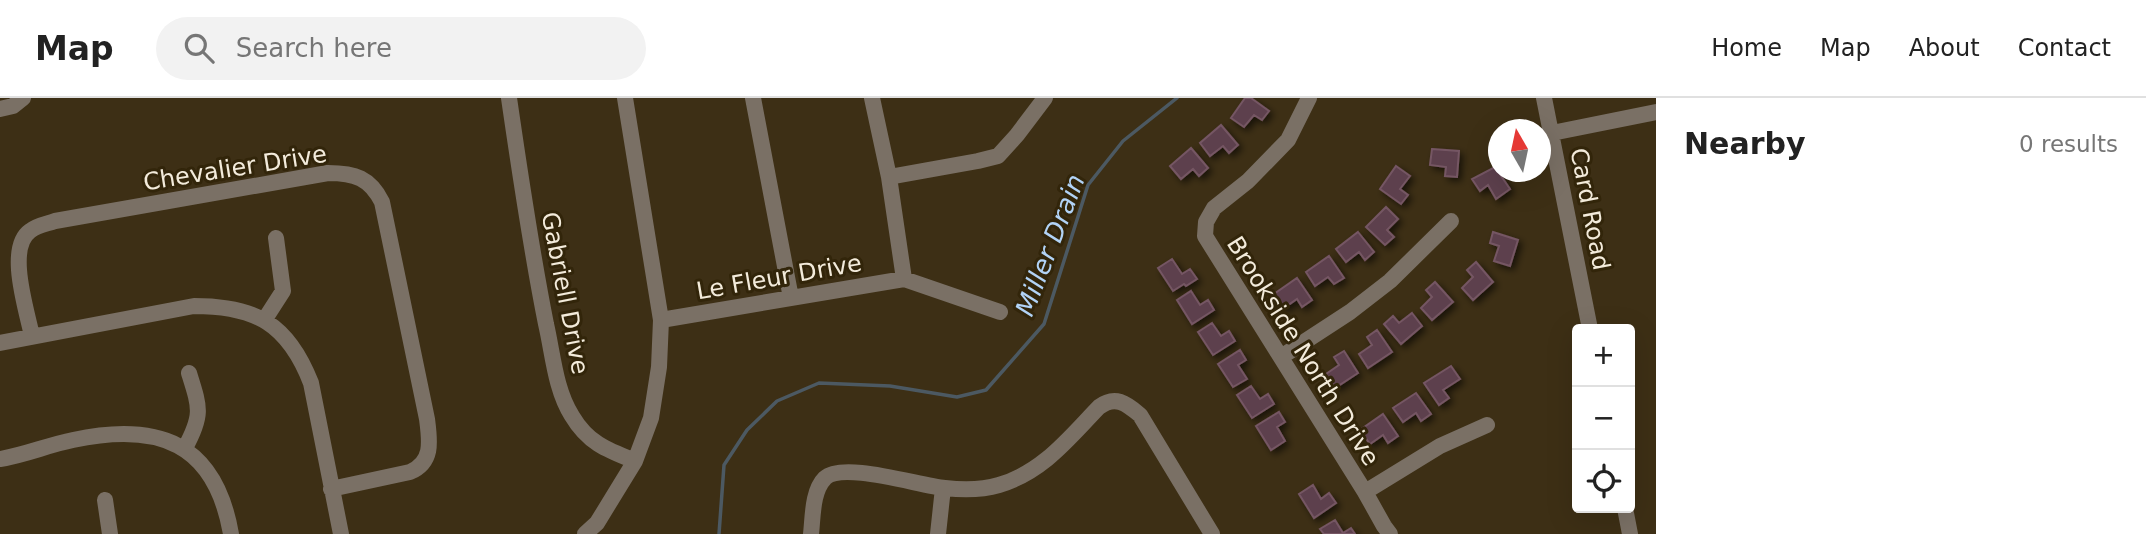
<!DOCTYPE html>
<html lang="en">
<head>
<meta charset="utf-8">
<style>
  :root { --surface:#fff; --page:#f2f2f2; --text:#222; --muted:#767676; --line:#e0e0e0 }
  body { margin:0; font-family:"DejaVu Sans",sans-serif; background:var(--page); color:var(--text) }
  .controls { position:absolute; right:21px; bottom:21px; display:grid; overflow:hidden; border-radius:7px; box-shadow:0 7px 28px #0002 }
  .controls button { width:63px; height:63px; display:grid; place-items:center; padding:0; border:0; border-bottom:2px solid var(--line); background:var(--surface); color:var(--text); font:35px sans-serif }
  .compass { position:absolute; left:1488px; top:21px; width:63px; height:63px; border-radius:50%; background:var(--surface); box-shadow:0 7px 28px #0002; rotate:351deg }
  .list { margin:0; padding:0; list-style:none }
  h2 { display:flex; justify-content:space-between; align-items:center; height:91px; margin:0; padding:0 28px; font-size:30px }
  h2 small { font-size:23px; font-weight:400; color:var(--muted) }
  .icon { flex:none; width:38px; height:38px; fill:none; stroke:currentColor; stroke-width:2; stroke-linecap:round; stroke-linejoin:round }
  .map { position:relative; flex:none; width:1656px; height:436px; overflow:hidden }
  header { display:flex; align-items:center; gap:42px; box-sizing:border-box; height:98px; padding:0 35px; background:var(--surface); border-bottom:2px solid var(--line) }
  header strong { font-size:33px }
  nav { display:flex; gap:38px; margin-inline-start:auto; font-size:24px }
  .search { width:490px; height:63px; background:var(--page); display:flex; align-items:center; gap:18px; box-sizing:border-box; padding:0 24px; border-radius:38px; color:var(--muted); font-size:26px }
  main { display:flex }
  aside { flex:1; background:var(--surface) }
  .map>svg:first-child { display:block }
  .lines { fill:none; stroke-linecap:round; stroke-linejoin:round }
  .stream { stroke:#4c5962; stroke-width:3.5 }
  .building { fill:#5d404d; stroke:#755664; stroke-width:2; filter:url(#shadow) }
  .minor { stroke:#7a7065; stroke-width:16 }
  .labels { text-anchor:middle; stroke-width:6; stroke-linejoin:round; paint-order:stroke }
  .street-label { font-size:24px; fill:#f3ebdb; stroke:#32250a }
  .water-label { font-size:26px; font-style:italic; fill:#b2d3f6; stroke:#32250a }
</style>
</head>
<body>
<header>
<strong>Map</strong>
<div class="search"><svg class="icon" aria-label="search" viewBox="0 0 24 24"><circle cx="10" cy="10" r="6"/><path d="M15 15l6 6"/></svg>Search here</div>
<nav><a>Home</a><a>Map</a><a>About</a><a>Contact</a></nav>
</header>
<main>
<div class="map">
<svg width="1656" height="436" viewBox="0 0 1656 436">
  <defs>
    <filter id="shadow"><feDropShadow dx="3.5" dy="3.5" stdDeviation="3.5" flood-color="#0009"/></filter>
  </defs>
  <rect width="100%" height="100%" fill="#3d2f15"/>
  <g class="lines">
    <!-- stream -->
    <path class="stream" d="M719,436l5,-69 23,-35 30,-29 42,-18 71,3 67,11 29,-7 58,-66 44,-139 35,-44 54,-43"/>
  </g>
  <!-- building -->
  <path class="building" d="M1245,0h6l18,13 -7,9 -8,-5 -10,12 -13,-9z
    M1221,27l17,20 -9,8 -6,-7 -13,10 -10,-13z
    M1191,50l17,20 -9,8 -6,-7 -12,10 -11,-13z
    M1432,51l27,2 -2,26 -12,-1 1,-9 -16,-2z
    M1396,68l14,10 -10,13 8,6 -7,9 -21,-15z
    M1495,69l15,22 -14,10 -8,-14 -8,6 -8,-12z
    M1386,109l12,12 -11,11 7,7 -9,8 -19,-18z
    M1358,134l16,20 -9,8 -6,-8 -13,10 -10,-13z
    M1493,134l25,8 -8,26 -16,-5 5,-15 -9,-3z
    M1329,158l15,22 -10,6 -6,-7 -13,9 -9,-14z
    M1172,161l10,15 8,-5 7,10 -11,7 -2,-2 -11,7 -15,-23z
    M1476,164l17,20 -20,18 -11,-12 11,-11 -6,-7z
    M1297,180l15,22 -10,7 -5,-8 -13,9 -10,-14z
    M1435,184l18,20 -21,18 -11,-12 11,-11 -6,-7z
    M1191,193l9,14 8,-5 6,10 -22,14 -15,-24z
    M1412,215l10,13 -21,18 -17,-20 9,-8 6,7z
    M1212,225l9,13 8,-5 6,10 -22,14 -15,-23z
    M1377,232l15,22 -24,16 -9,-14 13,-9 -5,-8z
    M1240,252l6,10 -8,5 9,14 -14,8 -15,-23z
    M1344,253l14,22 -23,15 -9,-14 13,-9 -5,-8z
    M1451,268l9,13 -17,11 6,8 -10,7 -15,-22z
    M1251,288l9,13 8,-5 6,10 -22,14 -15,-23z
    M1416,295l15,21 -10,7 -5,-8 -13,9 -10,-14z
    M1279,314l6,10 -8,5 8,14 -14,9 -15,-24z
    M1383,316l15,22 -10,7 -5,-8 -13,9 -10,-14z
    M1313,387l8,14 8,-6 7,10 -22,15 -15,-24z
    M1335,422l8,13 8,-5 4,6h-31l-4,-5z"/>
  <g class="lines">
    <!-- minor -->
    <path class="minor" d="M509,0c11,76 22,151 37,226 7,30 9,65 26,92 16,27 35,34 63,45
      M753,0l38,200
      M872,0l17,79 15,102
      M1309,0l-21,42 -40,41 -34,27 -8,14 -1,14 160,256 19,34 6,8
      M1544,0l46,231
      M0,11l13,-3 10,-8
      M1552,35l104,-21
      M889,79l89,-16 20,-5 19,-21 28,-37
      M265,221l18,-28 -7,-53
      M661,222l243,-41 96,33
      M32,238c-5,-25 -26,-88 -2,-105 7,-6 17,-7 25,-10l273,-48c27,0 42,5 54,29l45,217c3,23 6,43 -17,53l-79,17
      M0,245l194,-37c62,0 94,18 117,77l30,151
      M1281,259l69,-45 40,-31 61,-60
      M185,350c18,-33 15,-40 4,-75
      M0,361c25,-4 48,-14 73,-19 85,-18 142,2 158,94
      M1365,394l75,-46 47,-21
      M105,402l5,34
      M1625,410l5,26
      M585,436l12,-11 38,-62 16,-43 8,-51 2,-47 -36,-222
      M811,436c2,-17 1,-43 14,-56 18,-17 95,8 120,10 18,2 37,2 54,-3 44,-13 70,-47 100,-78 16,-12 27,-4 41,8l72,119
      M938,436l5,-46"/>
  </g>
  <g class="labels">
    <!-- street labels -->
    <g class="street-label">
      <text transform="translate(235 70) rotate(-9)" y="8">Chevalier Drive</text>
      <text transform="translate(1590 111) rotate(79)" y="8">Card Road</text>
      <text transform="translate(779 179) rotate(-10)" y="8">Le Fleur Drive</text>
      <text transform="translate(565 195) rotate(79)" y="8">Gabriell Drive</text>
      <text transform="translate(1303 253) rotate(58)" y="8">Brookside North Drive</text>
    </g>
    <!-- water labels -->
    <g class="water-label">
      <text transform="translate(1050 147) rotate(-69)" y="9">Miller Drain</text>
    </g>
  </g>
</svg>
<div class="controls">
<button>+</button>
<button>−</button>
<button><svg class="icon" aria-label="locate" viewBox="0 0 24 24"><circle cx="12" cy="12" r="6"/><path d="M12 2v4M12 18v4M2 12h4M18 12h4"/></svg></button>
</div>
<svg class="compass" viewBox="-18 -18 36 36"><path d="M0-13l5 13h-10z" fill="#e53935"/><path d="M0 13l5-13h-10z" fill="#767676"/></svg>
</div>
<aside>
<h2>Nearby<small>0 results</small></h2>
<ul class="list">
</ul>
</aside>
</main>
</body>
</html>
